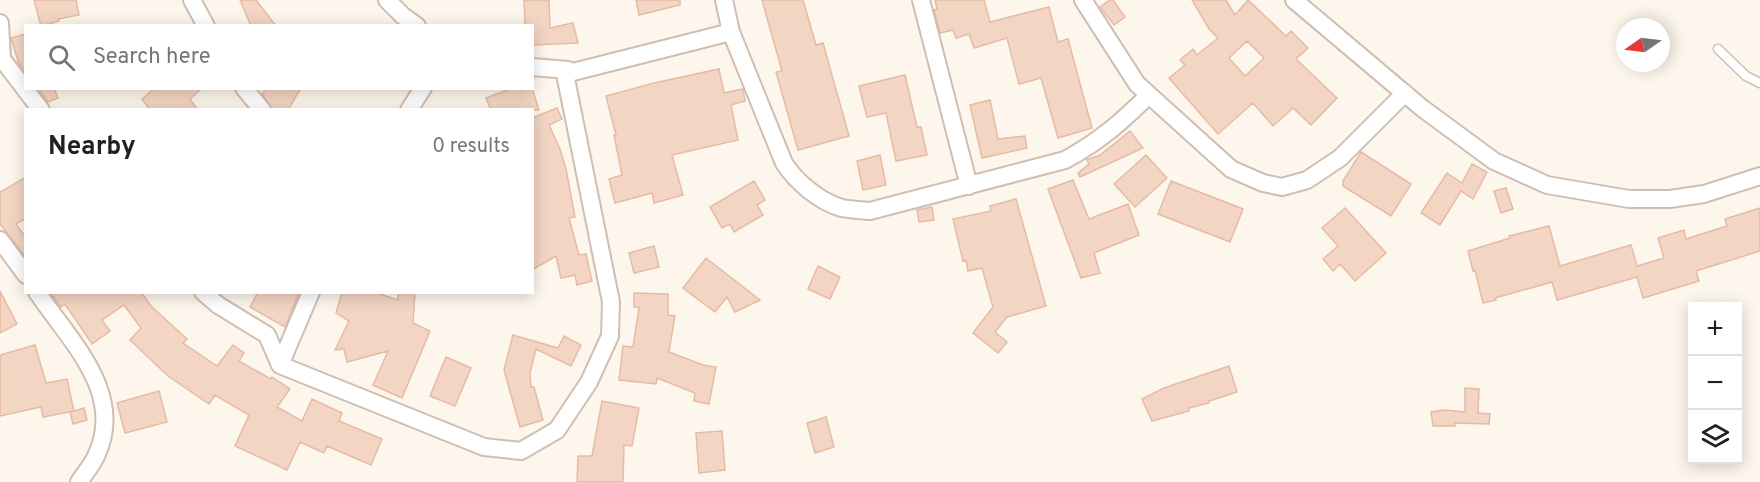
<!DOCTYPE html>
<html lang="en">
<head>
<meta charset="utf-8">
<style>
  :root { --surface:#fff; --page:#f2f2f2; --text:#202124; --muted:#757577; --line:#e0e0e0 }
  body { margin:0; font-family:Overpass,sans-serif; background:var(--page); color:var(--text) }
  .controls { position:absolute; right:18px; bottom:18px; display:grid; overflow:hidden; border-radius:0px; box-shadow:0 3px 15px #0003 }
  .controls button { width:54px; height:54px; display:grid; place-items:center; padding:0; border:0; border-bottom:2px solid var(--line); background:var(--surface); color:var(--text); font:30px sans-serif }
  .compass { position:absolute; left:1616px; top:18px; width:54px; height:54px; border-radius:50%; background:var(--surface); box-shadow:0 3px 15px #0003; rotate:256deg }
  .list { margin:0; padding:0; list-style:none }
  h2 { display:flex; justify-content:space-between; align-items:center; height:78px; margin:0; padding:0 24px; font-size:26px }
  h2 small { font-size:20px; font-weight:400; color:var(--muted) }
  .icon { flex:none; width:33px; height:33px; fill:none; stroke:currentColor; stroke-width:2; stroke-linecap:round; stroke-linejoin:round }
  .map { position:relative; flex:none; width:1760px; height:482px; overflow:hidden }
  .search { position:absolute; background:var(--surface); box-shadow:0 3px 15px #0003; left:24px; top:24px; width:510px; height:66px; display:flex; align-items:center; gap:15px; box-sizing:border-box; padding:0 21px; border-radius:0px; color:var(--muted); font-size:22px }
  .panel { position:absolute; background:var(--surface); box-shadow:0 3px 15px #0003; left:24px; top:108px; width:510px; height:186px; border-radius:0px }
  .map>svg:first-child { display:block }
  .building { fill:#f3d5c3; stroke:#e6bba3; stroke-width:1.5; fill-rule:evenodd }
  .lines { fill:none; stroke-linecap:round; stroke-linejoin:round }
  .service-casing { stroke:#d1beb0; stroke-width:11 }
  .minor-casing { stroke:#d1beb0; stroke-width:20 }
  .service { stroke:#fff; stroke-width:8 }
  .minor { stroke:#fff; stroke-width:16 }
</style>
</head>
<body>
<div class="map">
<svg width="1760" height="482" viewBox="0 0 1760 482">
  <rect width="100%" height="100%" fill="#fdf6ec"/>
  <!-- building -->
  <path class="building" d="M34,0h42l3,15 -21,4 1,2 -18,5z
    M240,0h16l20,26h-25z
    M524,0h25l1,28 23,-5 5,20 -46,2v-19h-7z
    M636,0h44v5l-41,10z
    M762,0h41l13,45 7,-2 26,93 -51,14 -22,-78 6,-1z
    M935,0h49l6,22 59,-15 9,35 10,-3 24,89 -34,10 -17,-60 -22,6 -12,-46 -33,10 -5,-14 -13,4 -3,-8 -13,3 -6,-23 3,-1z
    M1110,0h3l12,17 -11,8 -14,-18z
    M1192,0h34l9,15 13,-15 38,36 5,-5 17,17 -12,11 41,39 -26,27 -18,-17 -20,18 -20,-23 -35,31 -49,-56 16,-13 -5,-5 13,-11 4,6 21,-17 -9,-9zM1247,41l17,17 -19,18 -16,-18z
    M26,34v38l-7,-8 -8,-26z
    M719,69l5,24 19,-4 2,12 -14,4 7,35 -66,15 11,40 -29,8 -2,-10 -37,10 -6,-24 13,-4 -8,-40h2l-10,-39 48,-13z
    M905,75l12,52h4l6,28 -31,6 -10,-48 -19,4 -8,-31z
    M38,88h16l4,10 -10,4z
    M155,88h47l-12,11 8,11h-48l-8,-11z
    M266,88h35l-13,22 -16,-1 -10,-15z
    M512,88h20l7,22h-48l-5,-12z
    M990,100l8,39 27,-3 2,12 -45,10 -12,-53z
    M557,108l5,11 -13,6 11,24 6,20 9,48 -6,1 10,37 7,-1 6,27 -15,4 -2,-10 -14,3 -5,-22 -24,14v-152z
    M1130,131l13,17 -63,29 -2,-4 11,-9 -2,-4 13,-5z
    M1361,152l50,32 -20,32 -48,-30v-5z
    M880,155l6,30 -23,5 -6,-29z
    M1146,155l21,23 -32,29 -21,-23z
    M1472,164l15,8 -14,27 -12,-8 -21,34 -19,-12 26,-40 15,10z
    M26,177v41l-10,6 10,14v19l-26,-33v-32z
    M1073,180l16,39 39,-15 11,31 -45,18 6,20 -19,5 -33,-89z
    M754,181l11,19 -8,5 6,10 -29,17 -4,-8 -8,4 -12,-21z
    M1171,181l72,28 -13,33 -72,-28z
    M1506,188l7,21 -12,4 -7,-22z
    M1016,199l30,107 -39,11 -12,15 12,10 -9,11 -25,-20 20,-26 -11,-39 -14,3 -2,-11 -3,1 -10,-42 38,-8 -1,-5z
    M932,207l2,13 -15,2 -2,-12z
    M1345,208l41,45 -31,28 -15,-17 -7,7 -10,-12 15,-13 -16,-18z
    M1760,208v43l-64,20 3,10 -56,17 -6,-21 -80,23 -5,-18 -57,16 1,2 -13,3 -8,-33 -2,1 -5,-20 42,-13 -1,-2 40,-10 11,40 71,-21 6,21 27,-8 -6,-20 26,-8 2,9 41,-13 -2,-7z
    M654,246l5,21 -25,6 -5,-20z
    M706,258l54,42 -25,12 -8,-15 -12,15 -32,-24z
    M818,266l22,11 -10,22 -22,-10z
    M0,291l17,33 -17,9z
    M50,292h91l10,14 36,33 -4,4 34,23 16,-21 11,8 -5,8 32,18 1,-2 18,12 -13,18 25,14 10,-22 30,14 -3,8 43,18 -11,26 -44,-19 -3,7 -24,-11 -13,28 -52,-24 14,-31 -34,-20 -6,9 -41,-28 -38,-36 11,-12 -17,-23 -22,15 8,11 -18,13 -27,-40 -4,3z
    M258,292h41l-14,35 -35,-20z
    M342,292h31l25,8v-8h17l-2,31 17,8 -28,67 -29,-13 15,-34 -41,11 -3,-13 -9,1 14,-29 -13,-8z
    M634,293l34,1v21l7,1 -6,36 34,13 13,2 -7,37 -15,-3 1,-8 -38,-15 -1,6 -37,-4 4,-34 10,1 6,-40h-5z
    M513,335l45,13 6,-12 17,9 -10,21 -35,-17 -6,24 1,14h3l9,33 -23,7 -16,-57z
    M35,345l11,38 21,-4 7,32 -31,6 -2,-10 -41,9v-61z
    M446,357l25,11 -16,38 -25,-10z
    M1229,366l8,26 -28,9v2l-20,5v3l-37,10 -10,-22 22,-11z
    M1465,388l14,1 -1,24 12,1 -1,10 -34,-1v3h-22l-2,-14 14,-2 20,2z
    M159,391l8,31 -42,11 -8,-30z
    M602,401l37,7 -7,38 -8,-1 -1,37h-46l1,-26h14z
    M84,408l3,12 -14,4 -3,-12z
    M826,417l8,30 -19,6 -8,-30z
    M722,431l3,39 -26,3 -3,-40z"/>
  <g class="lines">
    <defs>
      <path id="service" d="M1718,49l28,27 14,7"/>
      <path id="minor" d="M192,0l14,26
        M387,0l16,16 14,10
        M724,0l7,32 53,131c12,19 36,39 58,45 9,2 19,2 28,3l195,-51c35,-19 55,-37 84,-65
        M921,0l48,186
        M1083,0l54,84 94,85 32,14 19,4 25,-7 33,-22 65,-65
        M1294,0l128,108 72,53 53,24 82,14h41l34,-5 56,-18
        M0,23l2,36 39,51
        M532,67l36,3 -3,4
        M244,88l18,22
        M409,110l14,-22
        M0,240l26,35
        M37,292c32,48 88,100 60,162 -4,10 -12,19 -18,28
        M203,292l15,13 49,30 13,30 204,82 37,4 36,-21 32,-48 21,-46 1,-34 -46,-228 166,-42
        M280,365l31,-73"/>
    </defs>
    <!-- service casing -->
    <use href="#service" class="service-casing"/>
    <!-- minor casing -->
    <use href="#minor" class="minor-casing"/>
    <!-- service -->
    <use href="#service" class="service"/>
    <!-- minor -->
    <use href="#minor" class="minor"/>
  </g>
</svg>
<div class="controls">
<button>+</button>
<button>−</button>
<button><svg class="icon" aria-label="layers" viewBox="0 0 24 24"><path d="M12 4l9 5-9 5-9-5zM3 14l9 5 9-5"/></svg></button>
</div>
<svg class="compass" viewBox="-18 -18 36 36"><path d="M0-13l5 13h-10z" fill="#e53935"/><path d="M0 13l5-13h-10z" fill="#757577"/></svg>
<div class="search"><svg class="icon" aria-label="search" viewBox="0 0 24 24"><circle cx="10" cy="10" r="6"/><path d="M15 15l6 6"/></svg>Search here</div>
<section class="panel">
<h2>Nearby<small>0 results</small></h2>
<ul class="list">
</ul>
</section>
</div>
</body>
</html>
